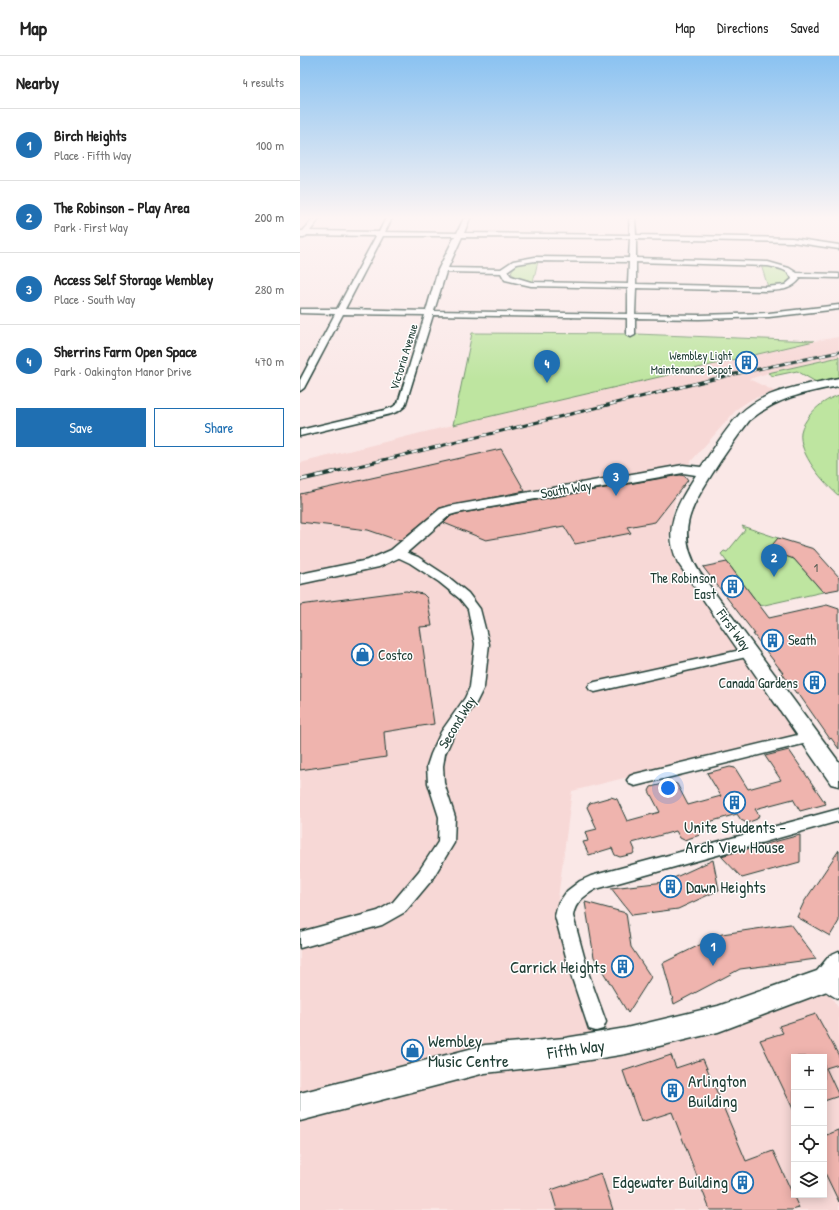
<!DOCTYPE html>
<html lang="en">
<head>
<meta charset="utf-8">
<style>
  :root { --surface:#fff; --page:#f6f6f6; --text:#222; --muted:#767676; --line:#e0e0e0; --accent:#1f6fb2 }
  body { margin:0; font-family:"Patrick Hand",sans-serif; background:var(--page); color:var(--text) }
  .controls { position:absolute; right:12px; bottom:12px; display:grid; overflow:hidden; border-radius:0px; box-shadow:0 2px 10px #0003 }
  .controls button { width:36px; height:36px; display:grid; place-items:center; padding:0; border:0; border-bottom:1px solid var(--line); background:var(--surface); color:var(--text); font:20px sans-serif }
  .you { position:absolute; left:368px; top:732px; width:14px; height:14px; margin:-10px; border:3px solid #fff; border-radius:50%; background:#1a73e8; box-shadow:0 0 0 6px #1a73e833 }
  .badge { display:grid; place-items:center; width:26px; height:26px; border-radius:50%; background:var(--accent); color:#fff; font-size:13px; font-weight:700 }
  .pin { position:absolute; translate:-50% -33px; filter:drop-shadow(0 1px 2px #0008) }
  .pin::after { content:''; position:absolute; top:21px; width:14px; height:12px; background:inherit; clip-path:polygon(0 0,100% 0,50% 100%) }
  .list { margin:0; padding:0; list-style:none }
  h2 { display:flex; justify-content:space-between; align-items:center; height:52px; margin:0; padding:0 16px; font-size:17px }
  h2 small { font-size:13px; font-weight:400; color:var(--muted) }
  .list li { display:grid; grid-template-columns:26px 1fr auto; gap:12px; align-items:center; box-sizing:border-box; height:72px; padding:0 16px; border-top:1px solid var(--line) }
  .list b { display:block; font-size:15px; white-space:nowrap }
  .list p { margin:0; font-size:13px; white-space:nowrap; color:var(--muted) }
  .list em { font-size:13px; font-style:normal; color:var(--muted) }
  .actions { display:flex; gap:8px; padding:12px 16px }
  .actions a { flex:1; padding:9px 0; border:1px solid var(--accent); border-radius:0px; text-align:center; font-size:14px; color:var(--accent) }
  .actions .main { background:var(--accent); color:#fff }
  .icon { flex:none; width:22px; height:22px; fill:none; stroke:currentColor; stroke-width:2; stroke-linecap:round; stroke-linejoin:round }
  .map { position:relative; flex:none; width:539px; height:1154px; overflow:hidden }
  header { display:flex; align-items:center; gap:24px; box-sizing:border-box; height:56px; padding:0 20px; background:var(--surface); border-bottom:1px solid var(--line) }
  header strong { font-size:19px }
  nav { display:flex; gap:22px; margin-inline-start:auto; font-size:14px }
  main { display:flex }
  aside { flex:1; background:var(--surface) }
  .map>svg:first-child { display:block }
  .built { fill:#f7d8d6; fill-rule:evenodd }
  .green { fill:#bee5a0; stroke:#6e916a }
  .building { fill:#efb4ae; stroke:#1f3d34 }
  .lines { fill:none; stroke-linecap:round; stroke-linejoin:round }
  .street-casing { stroke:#1f3d34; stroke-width:3 }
  .secondary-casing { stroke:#1f3d34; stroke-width:3 }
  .street { fill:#fff; fill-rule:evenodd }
  .secondary { fill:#fff; fill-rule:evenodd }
  .rail-far1-casing { stroke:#1f3d34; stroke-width:3 }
  .rail-casing { stroke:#1f3d34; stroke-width:4 }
  .rail-far1 { stroke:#fff; stroke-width:2; stroke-dasharray:6; stroke-linecap:butt }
  .rail { stroke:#fff; stroke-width:2.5; stroke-dasharray:8; stroke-linecap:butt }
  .labels { text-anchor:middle; stroke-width:3; stroke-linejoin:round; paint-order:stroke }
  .far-poi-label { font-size:12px; fill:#1f3d34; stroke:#fff; text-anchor:end }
  .far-street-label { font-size:12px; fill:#1f3d34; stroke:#fff }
  .number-label { font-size:12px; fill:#535b52 }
  .street-label { font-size:14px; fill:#1f3d34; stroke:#fff }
  .poi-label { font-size:14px; fill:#1f3d34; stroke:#fff; text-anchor:end }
  .near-poi-label { font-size:17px; fill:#1f3d34; stroke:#fff; text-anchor:start }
  .near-street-label { font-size:17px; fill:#1f3d34; stroke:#fff }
</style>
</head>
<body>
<header>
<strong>Map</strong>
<nav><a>Map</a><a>Directions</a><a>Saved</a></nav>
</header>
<main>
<aside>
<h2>Nearby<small>4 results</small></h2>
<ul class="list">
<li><span class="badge">1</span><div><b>Birch Heights</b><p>Place · Fifth Way</p></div><em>100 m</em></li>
<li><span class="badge">2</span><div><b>The Robinson - Play Area</b><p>Park · First Way</p></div><em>200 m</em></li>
<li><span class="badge">3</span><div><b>Access Self Storage Wembley</b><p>Place · South Way</p></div><em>280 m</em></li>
<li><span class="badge">4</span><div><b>Sherrins Farm Open Space</b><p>Park · Oakington Manor Drive</p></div><em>470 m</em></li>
</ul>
<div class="actions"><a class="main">Save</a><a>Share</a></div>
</aside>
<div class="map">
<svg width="539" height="1154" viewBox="0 0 539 1154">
  <rect width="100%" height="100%" fill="#fae8e7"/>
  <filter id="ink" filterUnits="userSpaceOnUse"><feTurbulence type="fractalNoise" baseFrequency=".025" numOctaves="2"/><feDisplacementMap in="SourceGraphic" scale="8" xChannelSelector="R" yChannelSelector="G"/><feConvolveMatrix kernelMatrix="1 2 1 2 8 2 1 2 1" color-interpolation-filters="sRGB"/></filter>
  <g filter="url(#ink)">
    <!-- built -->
    <path class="built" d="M539,281v20l-71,16 -19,6 27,13 -24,7 -14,9 -59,67 -11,68 129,192 -225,56 -16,123 45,145 226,-69 12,19v201h-539v-747l153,-38 361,-84zM494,1001h30v138h-30z"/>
    <!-- green -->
    <path class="green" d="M238,205l-5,21 -16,-4 -6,-5c2,-11 17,-11 27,-12z
      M461,209l19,3 11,6v6l-6,4 -17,3z
      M172,277l164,1 178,7 -361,84z
      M539,301v20l-23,5 -19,-11 -24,5 -5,-3z
      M539,339v101c-15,-13 -41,-42 -38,-64 1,-6 5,-11 8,-16 8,-10 18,-17 30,-21z
      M442,470l36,12 -9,12 25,9 29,33 -63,14 -39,-52 3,-3 3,1 18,-22z"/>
    <!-- building -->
    <path class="building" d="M201,393l24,42 -85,17 -40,33 -32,-11 -68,-8v-28z
      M380,419l5,1 3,4 -33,42 -28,5 4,6 -56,11 -11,-18 -78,14 -42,-17 7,-7 6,-2z
      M478,482l36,11 25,28v12l-16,3 -29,-33 -26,-9z
      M427,506l42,56 58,-13 12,4v140l-8,-11 -1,1 -32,-46h-2l-14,-20h1l-30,-39h2l-52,-67z
      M106,535l17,3 4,4 5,28 -12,1 14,97 -50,8 2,25 -86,13v-165z
      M489,694l37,54 -26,7 -7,-12 -38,10 4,6 -2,4 -10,4 -6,-3 -4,-6 -42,12 5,9 -16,5 -4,-2 -4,-7 -44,12 3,7 -2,4 -13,3 -5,-2 -3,-7 -23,7 -6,-13 5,-1 -3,-9 12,-3 -10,-22 3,-4 21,-6 6,2 10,22 33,-9 -11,-21 2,-4 20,-5 6,2 11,21 33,-9 -14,-23 23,-6 5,1 13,21 33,-9 -16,-24z
      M500,779v27l-58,16 -21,-22z
      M539,794v71l-9,15 -33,-19 7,-15z
      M413,804l6,30 -41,19 -46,6 -21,-27 54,-6z
      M285,846l41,11 5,34 20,30 -23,36 -34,-56z
      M490,868l26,35 -76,10 -66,35 -11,-41 59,-29z
      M516,958l23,42v8l-13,4 13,28 -15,5v-44h-30v54l-34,-71 23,-7 -4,-7z
      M371,999l5,13 27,-9 43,102 27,-10 26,57 -7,2h-82l-38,-98 -31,10 -18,-51z
      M539,1074v72l-15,-31v-35z
      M301,1117l12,37h-56l-6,-20z"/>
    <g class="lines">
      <defs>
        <path id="street" d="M14,162h6l-10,13 69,1 7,-14h6l-7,14 72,1 7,-15h6l-6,15 166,2 -1,-17h6l1,17 156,3 47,7v4l-47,-7 -156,-3v19l132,4 21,6 8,5 42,1v4l-40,-1 1,2c-10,12 -20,11 -34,12l-130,-3 -1,26 64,1 70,-2 70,-8v4l-70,8 -70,2 -64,-1v17l-4,2 -4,-2v-17l-194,-3 -28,91 -6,5 -8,3 -91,22v-6l85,-20 8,-3 5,-4 27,-88 -82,-1 -39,74 -4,3v-11l35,-66 -35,-1v-4h37l39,-73 -69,-1 -3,3h-4v-7h3zM83,180h72l-17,34 -12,41 -81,-2zM162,181l168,1 -1,20 -94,-1 -22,4 -12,8 -53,-1zM235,205l94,1 -1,22 -97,-2 -20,-6 -4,-5 10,-7zM336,206l132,4c9,2 21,3 24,13l-7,6 -19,2 -130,-3zM146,216l55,1 4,7 26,6 97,2v26l-194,-3z
          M97,493l21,8 29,19 21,17 12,16 9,35 -5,43 -8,16 -22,31 -9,20 -2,12 1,17 11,34 -1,26 -23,38 -26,31 -23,13 -82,23v-16l78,-21 15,-9 26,-31 19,-29 1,-25 -11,-34 -1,-17 4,-12 10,-22 24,-34 5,-11 5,-43 -7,-35 -8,-10 -21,-17 -29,-19 -17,-8 -2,-2 2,-2z
          M450,592l5,1 2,3 -2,3 -160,37 -5,-2 -2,-3 2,-3 5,-2z
          M510,676l5,1 2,4 -2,4 -180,45 -5,-2 -3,-4 3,-4 5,-2z
          M539,753v12l-243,68c-12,7 -21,13 -23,27l16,59 17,47 -3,7 -7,2 -7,-2 -18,-54 -16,-59 3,-12 9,-13 13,-10 11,-5z
          M526,915l13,8v20c-9,-4 -18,-10 -22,-19l2,-6z"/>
        <path id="secondary" d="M539,322v8c-33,6 -64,12 -90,35 -13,17 -26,35 -37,53 -22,35 -37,59 -12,99l139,189v24l-8,-2 -153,-221c-16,-35 -1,-58 18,-88l-13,-2 -226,40 -7,2 -47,41 -24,11 -79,17v-10l68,-14 23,-10 49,-41 10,-3 233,-41 18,2c12,-17 24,-37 38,-52 25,-26 67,-30 100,-37z
          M539,895v32l-4,5 -117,44 -92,22 -61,10 -80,9 -185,48v-28l185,-48 80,-7 61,-10 92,-22 99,-35 13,-16z"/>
      </defs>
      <!-- street casing -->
      <use href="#street" class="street-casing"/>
      <!-- secondary casing -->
      <use href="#secondary" class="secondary-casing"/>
      <!-- street -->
      <use href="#street" class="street"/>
      <!-- secondary -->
      <use href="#secondary" class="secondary"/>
      <defs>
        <path id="rail-far1" d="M30,417l400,-98 109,-23"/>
        <path id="rail" d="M0,424l34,-8"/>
      </defs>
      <!-- rail-far1 casing -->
      <use href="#rail-far1" class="rail-far1-casing"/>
      <!-- rail casing -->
      <use href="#rail" class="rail-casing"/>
      <!-- rail-far1 -->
      <use href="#rail-far1" class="rail-far1"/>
      <!-- rail -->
      <use href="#rail" class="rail"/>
    </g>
  </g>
  <!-- sky -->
  <linearGradient id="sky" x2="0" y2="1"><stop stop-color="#8ac2f1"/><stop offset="0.5" stop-color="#fdf5f4"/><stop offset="1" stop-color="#fdf5f4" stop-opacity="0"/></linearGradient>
  <rect width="539" height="323" fill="url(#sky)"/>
  <!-- icons -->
  <defs>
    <symbol id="building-ring" viewBox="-11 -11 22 22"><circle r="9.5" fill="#fff" stroke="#1f6fb2" stroke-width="1.5"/><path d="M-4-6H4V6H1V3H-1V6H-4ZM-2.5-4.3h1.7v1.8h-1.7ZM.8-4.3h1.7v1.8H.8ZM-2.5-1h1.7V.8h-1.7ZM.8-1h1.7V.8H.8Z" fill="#1f6fb2"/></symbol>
    <symbol id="shop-ring" viewBox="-11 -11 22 22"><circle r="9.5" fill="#fff" stroke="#1f6fb2" stroke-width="1.5"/><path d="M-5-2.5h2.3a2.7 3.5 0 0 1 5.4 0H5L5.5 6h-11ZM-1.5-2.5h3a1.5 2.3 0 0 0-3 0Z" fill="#1f6fb2"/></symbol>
  </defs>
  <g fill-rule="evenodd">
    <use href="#building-ring" x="434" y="294" width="25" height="25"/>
    <use href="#building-ring" x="420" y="518" width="25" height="25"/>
    <use href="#building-ring" x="460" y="572" width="25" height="25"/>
    <use href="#shop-ring" x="50" y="586" width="25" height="25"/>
    <use href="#building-ring" x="502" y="614" width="25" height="25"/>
    <use href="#building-ring" x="422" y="734" width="25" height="25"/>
    <use href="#building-ring" x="358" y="818" width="25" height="25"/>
    <use href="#building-ring" x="310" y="898" width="25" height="25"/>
    <use href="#shop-ring" x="100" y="982" width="25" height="25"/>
    <use href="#building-ring" x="360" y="1022" width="25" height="25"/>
    <use href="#building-ring" x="430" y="1114" width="25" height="25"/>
  </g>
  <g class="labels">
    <!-- far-poi labels -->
    <g class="far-poi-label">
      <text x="432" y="304">Wembley Light<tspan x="432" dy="14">Maintenance Depot</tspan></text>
    </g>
    <!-- far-street labels -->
    <g class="far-street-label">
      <text transform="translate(104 301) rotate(-73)" y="4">Victoria Avenue</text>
    </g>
    <!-- number labels -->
    <g class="number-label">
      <text x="516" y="516">1</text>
    </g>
    <!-- street labels -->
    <g class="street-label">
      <text transform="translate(266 433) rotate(-10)" y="5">South Way</text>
      <text transform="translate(434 574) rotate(54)" y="5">First Way</text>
      <text transform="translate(157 666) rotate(-59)" y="5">Second Way</text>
    </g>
    <!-- poi labels -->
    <g class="poi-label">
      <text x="416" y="527">The Robinson<tspan x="416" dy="16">East</tspan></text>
      <text x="488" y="589" text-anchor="start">Seath</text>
      <text x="78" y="604" text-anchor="start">Costco</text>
      <text x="498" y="632">Canada Gardens</text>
    </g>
    <!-- near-poi labels -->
    <g class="near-poi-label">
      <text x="435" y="777" text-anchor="middle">Unite Students -<tspan x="435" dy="20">Arch View House</tspan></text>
      <text x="386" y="837">Dawn Heights</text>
      <text x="306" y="917" text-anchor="end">Carrick Heights</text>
      <text x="128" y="991">Wembley<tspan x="128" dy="20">Music Centre</tspan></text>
      <text x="388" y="1031">Arlington<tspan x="388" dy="20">Building</tspan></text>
      <text x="428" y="1132" text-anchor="end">Edgewater Building</text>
    </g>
    <!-- near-street labels -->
    <g class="near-street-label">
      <text transform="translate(276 993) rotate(-8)" y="6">Fifth Way</text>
    </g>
  </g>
</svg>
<div class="controls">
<button>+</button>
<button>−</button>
<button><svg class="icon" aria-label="locate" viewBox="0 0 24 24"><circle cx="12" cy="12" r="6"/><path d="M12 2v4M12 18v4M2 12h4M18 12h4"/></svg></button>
<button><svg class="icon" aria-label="layers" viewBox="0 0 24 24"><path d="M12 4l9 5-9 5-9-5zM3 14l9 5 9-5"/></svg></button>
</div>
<div class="you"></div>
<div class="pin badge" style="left:413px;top:910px">1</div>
<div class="pin badge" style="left:474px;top:521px">2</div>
<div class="pin badge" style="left:316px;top:440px">3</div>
<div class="pin badge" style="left:247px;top:327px">4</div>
</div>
</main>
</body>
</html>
